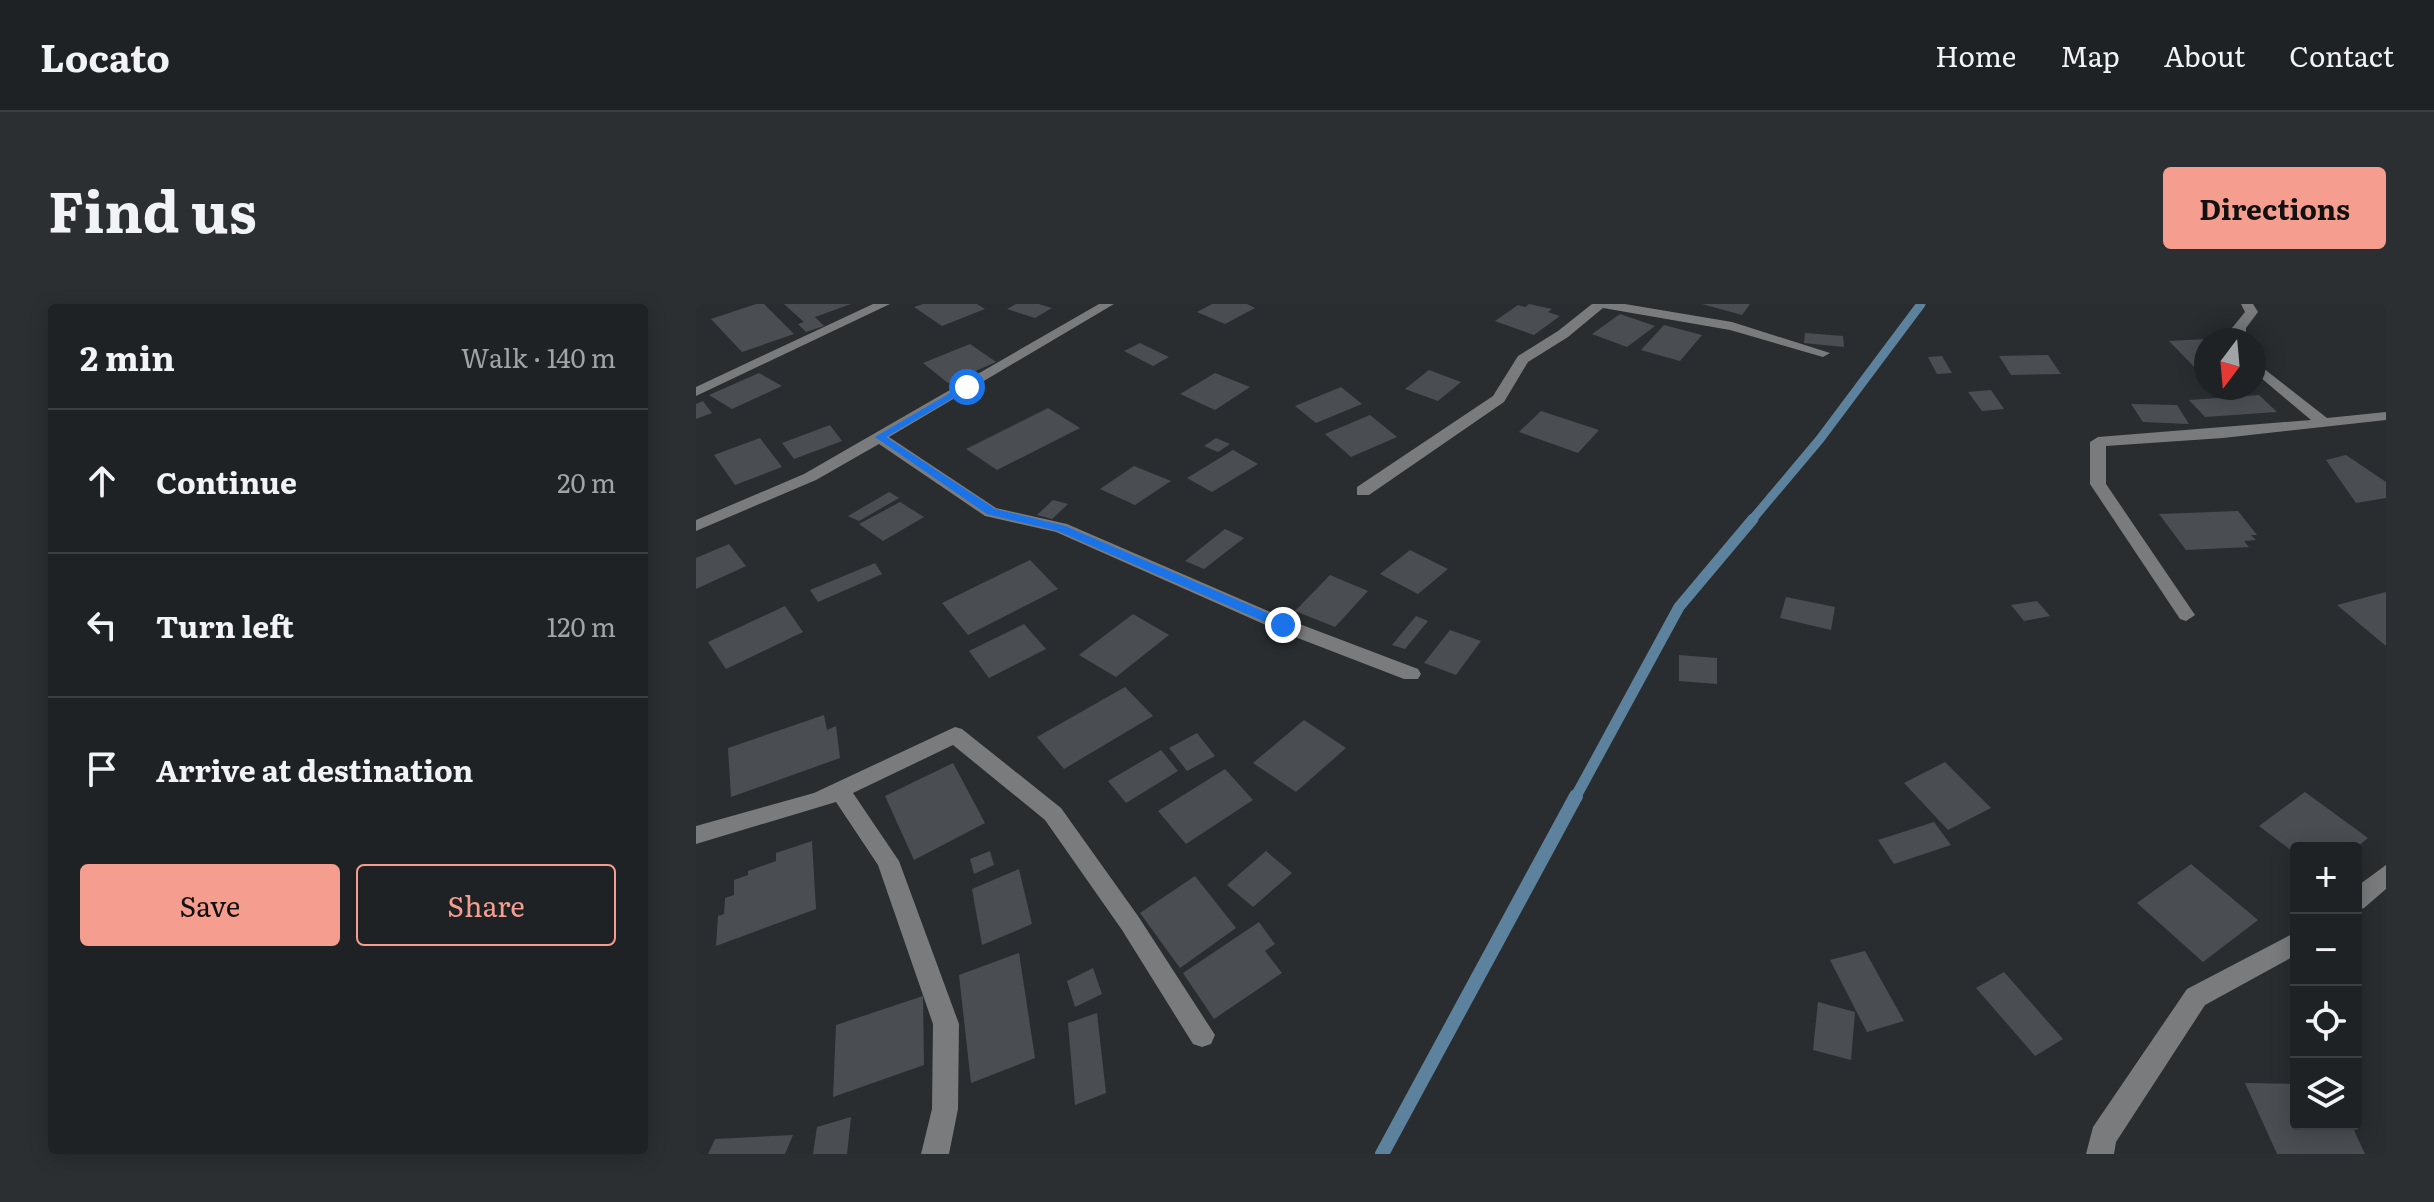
<!DOCTYPE html>
<html lang="en">
<head>
<meta charset="utf-8">
<style>
  :root { --surface:#1f2224; --page:#2c2f31; --text:#f1f3f6; --muted:#a1a4a6; --line:#3c3f41; --accent:#f59d8e }
  body { margin:0; font-family:Literata,serif; background:var(--page); color:var(--text) }
  .controls { position:absolute; right:24px; bottom:24px; display:grid; overflow:hidden; border-radius:8px; box-shadow:0 4px 20px #0003 }
  .controls button { width:72px; height:72px; display:grid; place-items:center; padding:0; border:0; border-bottom:2px solid var(--line); background:var(--surface); color:var(--text); font:40px sans-serif }
  .compass { position:absolute; left:1498px; top:24px; width:72px; height:72px; border-radius:50%; background:var(--surface); box-shadow:0 4px 20px #0003; rotate:196deg }
  .stop { position:absolute; width:24px; height:24px; margin:-18px; border:6px solid #1a73e8; border-radius:50%; background:#fff }
  .stop.end { background:#1a73e8; border-color:#fff; box-shadow:0 2px 8px #0008 }
  .list { margin:0; padding:0; list-style:none }
  h2 { display:flex; justify-content:space-between; align-items:center; height:104px; margin:0; padding:0 32px; font-size:34px }
  h2 small { font-size:26px; font-weight:400; color:var(--muted) }
  .list li { display:grid; grid-template-columns:52px 1fr auto; gap:24px; align-items:center; box-sizing:border-box; height:144px; padding:0 32px; border-top:2px solid var(--line) }
  .list b { display:block; font-size:30px; white-space:nowrap }
  .list em { font-size:26px; font-style:normal; color:var(--muted) }
  .actions { display:flex; gap:16px; padding:24px 32px }
  .actions a { flex:1; padding:18px 0; border:2px solid var(--accent); border-radius:8px; text-align:center; font-size:28px; color:var(--accent) }
  .actions .main { background:var(--accent); color:#111 }
  .icon { flex:none; width:44px; height:44px; fill:none; stroke:currentColor; stroke-width:2; stroke-linecap:round; stroke-linejoin:round }
  .map { position:relative; flex:none; width:1690px; height:850px; overflow:hidden; border-radius:8px }
  header { display:flex; align-items:center; gap:48px; box-sizing:border-box; height:112px; padding:0 40px; background:var(--surface); border-bottom:2px solid var(--line) }
  header strong { font-size:38px }
  nav { display:flex; gap:44px; margin-inline-start:auto; font-size:28px }
  .intro { display:flex; align-items:center; justify-content:space-between; box-sizing:border-box; height:192px; padding:0 48px }
  h1 { margin:0; font-size:56px }
  .button { padding:20px 36px; border-radius:8px; background:var(--accent); color:#111; font-size:28px; font-weight:700 }
  main { display:flex; gap:48px; padding:0 48px }
  aside { flex:1; background:var(--surface); border-radius:8px; box-shadow:0 4px 20px #0003 }
  .map>svg:first-child { display:block }
  .lines { fill:none; stroke-linecap:round; stroke-linejoin:round }
  .stream-far2 { stroke:#5c829d; stroke-width:9 }
  .stream-far1 { stroke:#5c829d; stroke-width:11 }
  .stream { stroke:#5c829d; stroke-width:14 }
  .building { fill:#4a4e52 }
  .minor { fill:#797b7d; fill-rule:evenodd }
  .route { fill:#1a73e8 }
</style>
</head>
<body>
<header>
<strong>Locato</strong>
<nav><a>Home</a><a>Map</a><a>About</a><a>Contact</a></nav>
</header>
<div class="intro"><h1>Find us</h1><a class="button">Directions</a></div>
<main>
<aside>
<h2>2 min<small>Walk · 140 m</small></h2>
<ul class="list">
<li><svg class="icon" aria-label="ahead" viewBox="0 0 24 24"><path d="M12 20V5M6 11l6-6 6 6"/></svg><div><b>Continue</b></div><em>20 m</em></li>
<li><svg class="icon" aria-label="left" viewBox="0 0 24 24"><path d="M17 20v-9H6M10 6l-5 5 5 5"/></svg><div><b>Turn left</b></div><em>120 m</em></li>
<li><svg class="icon" aria-label="arrive" viewBox="0 0 24 24"><path d="M6 21V4h12l-3 4 3 4H6"/></svg><div><b>Arrive at destination</b></div></li>
</ul>
<div class="actions"><a class="main">Save</a><a>Share</a></div>
</aside>
<div class="map">
<svg width="1690" height="850" viewBox="0 0 1690 850">
  <rect width="100%" height="100%" fill="#292d30"/>
  <g class="lines">
    <!-- stream-far2 -->
    <path class="stream-far2" d="M1055,217l69,-82 101,-135"/>
    <!-- stream-far1 -->
    <path class="stream-far1" d="M879,494l104,-191 74,-88"/>
    <!-- stream -->
    <path class="stream" d="M686,850l194,-358"/>
  </g>
  <!-- building -->
  <path class="building" d="M60,0h8l30,30 -52,18 -31,-33z
    M88,0h67l-36,13 9,9 -18,6 -8,-8 6,-2z
    M227,0h54l8,5 -43,17 -28,-19z
    M320,0h23l13,4 -17,10 -28,-9z
    M516,0h35l8,4 -30,16 -28,-12z
    M833,0l23,5 -4,3 12,4 -26,19 -39,-14 23,-16 7,2z
    M1006,0h48l-8,11z
    M924,10l35,12 -28,21 -35,-13z
    M968,21l38,10 -22,26 -39,-11z
    M1109,29l38,3 1,11 -40,-4z
    M1510,35v40l-37,-38z
    M444,39l29,14 -16,9 -29,-15z
    M274,40l26,18 -48,21 -25,-20z
    M1352,51l13,19 -50,1 -12,-19z
    M1246,52l10,17 -15,1 -9,-17z
    M733,66l32,12 -23,19 -33,-12z
    M63,69l23,13 -50,23 -23,-14z
    M519,69l35,14 -35,23 -35,-16z
    M645,83l21,17 -46,19 -21,-17z
    M1295,86l13,19 -22,2 -14,-19z
    M1563,91l18,17 -72,5 -16,-17z
    M7,97l9,12 -16,6v-15z
    M1435,100l46,1 12,19 -46,-2z
    M352,104l32,20 -83,42 -31,-21z
    M845,107l58,19 -21,23 -59,-21z
    M674,111l27,22 -46,20 -26,-23z
    M134,121l12,16 -48,18 -12,-16z
    M64,134l22,29 -47,18 -21,-30z
    M520,134l14,6 -12,8 -14,-6z
    M537,146l25,14 -46,28 -25,-14z
    M1650,151l40,27v16l-30,5 -30,-43z
    M438,162l37,15 -36,24 -35,-16z
    M193,188l10,6 -40,23 -11,-5z
    M357,196l15,4 -16,15 -15,-4z
    M204,198l24,15 -41,24 -24,-17z
    M1542,207l19,24h-6l5,5 -12,1 5,6 -63,3 -27,-36z
    M529,225l19,9 -40,31 -19,-8z
    M33,240l17,22 -50,23v-31z
    M714,246l38,19 -30,25 -38,-20z
    M334,256l28,29 -90,46 -26,-32z
    M179,259l7,11 -64,28 -8,-12z
    M634,271l38,16 -33,36 -40,-16z
    M1690,288v54l-49,-41z
    M1090,293l49,10 -4,23 -51,-12z
    M1341,297l13,15 -26,5 -13,-16z
    M89,302l18,26 -77,37 -18,-27z
    M437,310l36,21 -53,42 -37,-22z
    M720,312l12,5 -23,28 -13,-4z
    M328,320l22,25 -57,29 -20,-27z
    M754,326l31,11 -25,34 -32,-12z
    M983,351l38,3v26l-38,-3z
    M429,383l28,29 -89,53 -27,-32z
    M128,411l3,15 9,-4 4,32 -109,39 -3,-49z
    M608,416l42,28 -50,44 -43,-29z
    M501,429l18,23 -28,15 -18,-23z
    M465,446l17,21 -52,32 -18,-22z
    M1249,458l46,46 -43,22 -44,-47z
    M257,459l32,60 -71,37 -29,-64z
    M529,465l28,31 -67,44 -28,-33z
    M1609,488l63,46 -12,10h-60v6l-37,-28z
    M1238,518l17,23 -57,19 -16,-24z
    M116,537l4,68 -100,37 2,-30 6,-2 1,-16 9,-3v-15l14,-5v-4l28,-10v-8z
    M294,547l4,14 -20,9 -4,-15z
    M570,547l26,22 -39,34 -26,-22z
    M1495,560l67,56 -55,42 -66,-59z
    M323,565l13,55 -50,21 -10,-56z
    M499,572l41,52 -56,40 -40,-55z
    M563,618l16,22 -10,7 17,22 -68,46 -31,-46z
    M1169,647l39,70 -37,11 -37,-72z
    M323,649l16,105 -64,25 -12,-108z
    M397,664l9,26 -27,13 -8,-26z
    M1308,668l59,67 -28,17 -59,-68z
    M227,692l1,69 -91,32 3,-72z
    M1122,698l37,10 -4,48 -38,-10z
    M401,709l9,80 -31,12 -7,-82z
    M1549,779l51,1v40h55l14,30h-88z
    M155,813l-4,37h-34l4,-27z
    M97,831l-8,19h-77l7,-15z"/>
  <g class="lines">
    <!-- minor -->
    <path class="minor" d="M177,0h17l-194,92v-9z
      M403,0h15l-225,133 107,71 71,16 222,96 129,49 3,5 -3,5h-14l-127,-49 -221,-98 -71,-16 -106,-72 -63,36 -120,51v-11l108,-46z
      M896,0h33l107,18 98,31 -7,4 -93,-27 -127,-22 -35,29 -40,25 -24,40 -135,93h-12v-8l136,-91 25,-40 40,-25z
      M1545,0h12l5,8 -12,16v12h-14v-12l13,-16z
      M1558,57l73,57 59,-6v8l-163,18 -117,8v38l89,131 -9,6 -6,-2 -90,-135v-42l8,-5 213,-17 -57,-48z
      M259,423l7,2 99,79 77,108 77,119 -4,9 -9,3 -9,-3 -71,-114 -77,-110 -92,-75 -100,48 46,68 60,163 -1,85 -9,45h-28l11,-45 1,-85 -55,-159 -42,-63 -140,42v-18l118,-33z
      M1690,561v24l-22,19 -8,3v-24z
      M1600,628v23l-91,50 -89,137 -2,12h-28l7,-27 94,-138z"/>
  </g>
  <!-- route -->
  <path class="route" d="M268,81l8,2 -86,50 109,72 70,17 223,96v6h-9l-221,-97 -71,-17 -112,-77z"/>
</svg>
<div class="controls">
<button>+</button>
<button>−</button>
<button><svg class="icon" aria-label="locate" viewBox="0 0 24 24"><circle cx="12" cy="12" r="6"/><path d="M12 2v4M12 18v4M2 12h4M18 12h4"/></svg></button>
<button><svg class="icon" aria-label="layers" viewBox="0 0 24 24"><path d="M12 4l9 5-9 5-9-5zM3 14l9 5 9-5"/></svg></button>
</div>
<svg class="compass" viewBox="-18 -18 36 36"><path d="M0-13l5 13h-10z" fill="#e53935"/><path d="M0 13l5-13h-10z" fill="#a1a4a6"/></svg>
<div class="stop" style="left:271px;top:83px"></div>
<div class="stop end" style="left:587px;top:321px"></div>
</div>
</main>
</body>
</html>
